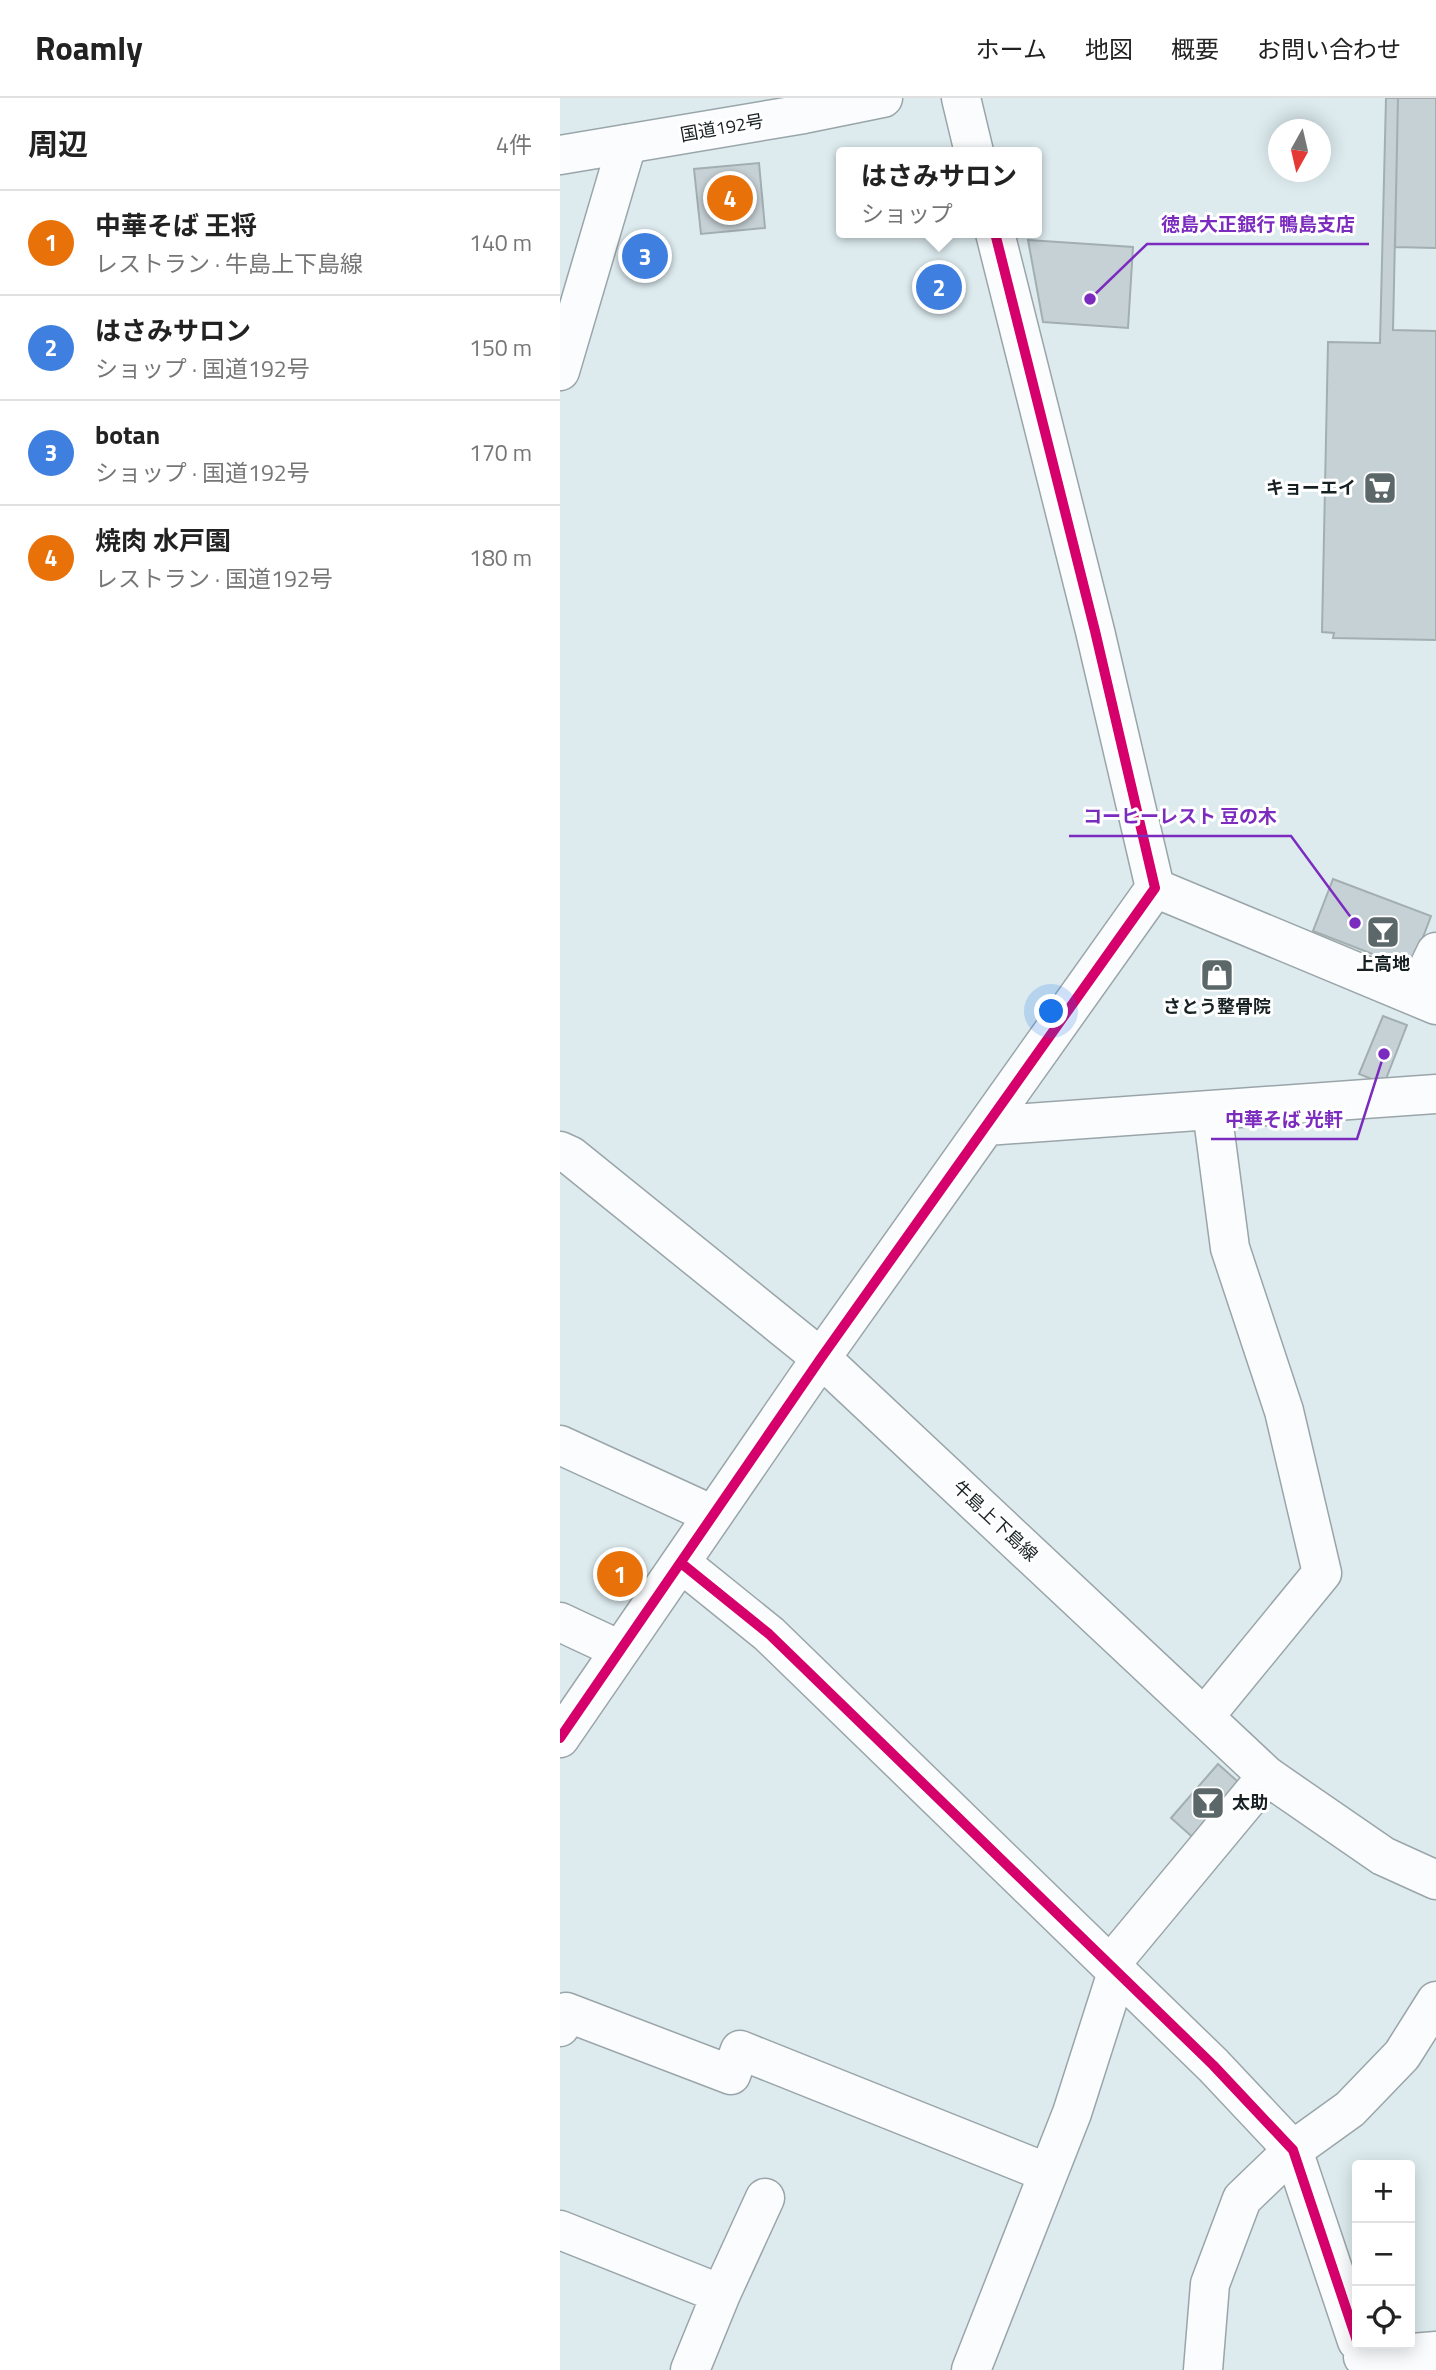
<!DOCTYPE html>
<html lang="ja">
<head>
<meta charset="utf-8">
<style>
  :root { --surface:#fff; --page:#f2f2f2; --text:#222; --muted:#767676; --line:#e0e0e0; --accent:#0b8043 }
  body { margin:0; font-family:"Titillium Web","Noto Sans JP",sans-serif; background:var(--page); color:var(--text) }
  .controls { position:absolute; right:21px; bottom:21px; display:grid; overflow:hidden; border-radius:7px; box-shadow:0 4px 18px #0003 }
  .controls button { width:63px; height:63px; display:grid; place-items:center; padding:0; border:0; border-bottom:2px solid var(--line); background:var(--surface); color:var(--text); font:35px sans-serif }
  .compass { position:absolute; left:708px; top:21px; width:63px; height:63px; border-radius:50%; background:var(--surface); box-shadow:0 4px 18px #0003; rotate:188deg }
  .you { position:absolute; left:492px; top:914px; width:24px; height:24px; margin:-18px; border:5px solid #fff; border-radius:50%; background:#1a73e8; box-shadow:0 0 0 10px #1a73e833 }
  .badge { display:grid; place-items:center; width:46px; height:46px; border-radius:50%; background:var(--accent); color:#fff; font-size:23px; font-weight:700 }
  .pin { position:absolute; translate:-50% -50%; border:4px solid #fff; box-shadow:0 2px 7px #0006 }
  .popup { position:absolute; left:276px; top:49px; width:206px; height:91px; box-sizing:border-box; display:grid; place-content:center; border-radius:7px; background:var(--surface); filter:drop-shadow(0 2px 5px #0005); font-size:23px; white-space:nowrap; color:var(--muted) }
  .popup b { font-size:26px; color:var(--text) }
  .popup::after { content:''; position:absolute; left:50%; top:100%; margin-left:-14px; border:14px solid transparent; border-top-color:var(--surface) }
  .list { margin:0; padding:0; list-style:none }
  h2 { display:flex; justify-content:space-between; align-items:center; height:91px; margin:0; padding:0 28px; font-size:30px }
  h2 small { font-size:23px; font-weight:400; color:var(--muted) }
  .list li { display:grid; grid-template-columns:46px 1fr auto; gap:21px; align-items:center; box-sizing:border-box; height:105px; padding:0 28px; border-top:2px solid var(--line) }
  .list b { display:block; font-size:26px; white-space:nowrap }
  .list p { margin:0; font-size:23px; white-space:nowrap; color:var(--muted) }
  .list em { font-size:23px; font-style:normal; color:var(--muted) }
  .icon { flex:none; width:38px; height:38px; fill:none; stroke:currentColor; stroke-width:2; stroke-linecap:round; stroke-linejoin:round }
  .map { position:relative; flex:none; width:876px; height:2272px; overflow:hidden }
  header { display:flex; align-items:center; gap:42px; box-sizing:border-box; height:98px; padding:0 35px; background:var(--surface); border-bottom:2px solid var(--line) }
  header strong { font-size:33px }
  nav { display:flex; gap:38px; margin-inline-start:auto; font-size:24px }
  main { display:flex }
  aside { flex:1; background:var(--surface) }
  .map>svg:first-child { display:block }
  .building { fill:#c6d1d5; stroke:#a3aeb1; stroke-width:2 }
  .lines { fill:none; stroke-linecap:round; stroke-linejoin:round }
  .minor-casing { stroke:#9aa5a9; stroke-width:41 }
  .major-casing { stroke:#9aa5a9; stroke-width:41 }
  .highway-casing { stroke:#9aa5a9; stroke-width:41 }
  .minor { stroke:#fafcfd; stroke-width:38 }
  .major { stroke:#fafcfd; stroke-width:38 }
  .highway { stroke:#fafcfd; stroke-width:38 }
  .cycleway-casing { stroke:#fff; stroke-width:15 }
  .cycleway { stroke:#d6006c; stroke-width:10 }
  .labels { text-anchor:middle; stroke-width:6; stroke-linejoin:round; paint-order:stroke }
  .street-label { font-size:18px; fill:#172022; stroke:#fff }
  .poi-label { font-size:18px; font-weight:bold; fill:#172022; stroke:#fff }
  .leader { fill:none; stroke:#7b2cbf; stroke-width:2.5 }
  .callout-dot { fill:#7b2cbf; stroke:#fff; stroke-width:2.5 }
  .callout-label { font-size:19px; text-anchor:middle; font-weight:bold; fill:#7b2cbf; stroke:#fff; stroke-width:6; stroke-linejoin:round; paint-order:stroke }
</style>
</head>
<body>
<header>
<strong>Roamly</strong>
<nav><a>ホーム</a><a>地図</a><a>概要</a><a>お問い合わせ</a></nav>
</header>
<main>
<aside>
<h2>周辺<small>4件</small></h2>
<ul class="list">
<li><span class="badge" style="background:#e8710a">1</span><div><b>中華そば 王将</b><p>レストラン · 牛島上下島線</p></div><em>140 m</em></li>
<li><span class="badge" style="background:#3f7fe0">2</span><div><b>はさみサロン</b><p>ショップ · 国道192号</p></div><em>150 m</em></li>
<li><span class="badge" style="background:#3f7fe0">3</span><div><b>botan</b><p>ショップ · 国道192号</p></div><em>170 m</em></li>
<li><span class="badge" style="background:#e8710a">4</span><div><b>焼肉 水戸園</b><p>レストラン · 国道192号</p></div><em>180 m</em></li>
</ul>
</aside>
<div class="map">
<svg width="876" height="2272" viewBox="0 0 876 2272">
  <rect width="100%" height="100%" fill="#ddebef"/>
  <!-- building -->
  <path class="building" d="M826,0h12l-5,232 43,1v309l-103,-2 1,-5 -12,-1 6,-290 52,1z
    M838,0h38v150l-41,-1z
    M199,65l6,65 -64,6 -7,-65z
    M468,142l105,7 -5,81 -85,-6z
    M773,781l98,37 -20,53 -98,-38z
    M823,918l24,9 -23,59 -25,-10z
    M658,1666l27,24 -47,54 -27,-24z"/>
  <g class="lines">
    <defs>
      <path id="minor" d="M401,0l13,54
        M0,273l67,-227
        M595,790l281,117
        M855,898l21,-44
        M426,1028l450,-32
        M0,1347l153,70
        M121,1465l88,71 444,431 80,85 64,191
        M0,1524l60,28
        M644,1619l118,-144 -38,-162 -54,-163 -18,-138
        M0,1640l261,-380 334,-470 -60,-257 -100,-398
        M550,1867l157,-189
        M0,1929l6,-15 165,63 9,-25 308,123
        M0,2132l161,64
        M803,2259l73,-6
        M130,2272l31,-76 44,-96
        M411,2272l101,-257 45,-141
        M643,2272l7,-86 32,-85 51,-49 57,-41 52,-54 34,-54"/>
      <path id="major" d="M0,1053l11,5 250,202 446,418 116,80 53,24"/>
      <path id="highway" d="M0,57l244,-41 79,-16"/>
    </defs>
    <!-- minor casing -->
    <use href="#minor" class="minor-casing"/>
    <!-- major casing -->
    <use href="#major" class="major-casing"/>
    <!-- highway casing -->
    <use href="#highway" class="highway-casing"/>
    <!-- minor -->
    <use href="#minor" class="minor"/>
    <!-- major -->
    <use href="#major" class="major"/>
    <!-- highway -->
    <use href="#highway" class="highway"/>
    <defs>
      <path id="cycleway" d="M121,1465l88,71 444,431 80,85 64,191
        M0,1640l261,-380 334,-470 -60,-257 -100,-398"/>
    </defs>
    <!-- cycleway casing -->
    <use href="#cycleway" class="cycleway-casing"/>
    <!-- cycleway -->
    <use href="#cycleway" class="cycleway"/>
  </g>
  <!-- icons -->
  <defs>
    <symbol id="supermarket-square" viewBox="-11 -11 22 22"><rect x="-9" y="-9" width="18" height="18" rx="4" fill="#5c676a" stroke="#fff"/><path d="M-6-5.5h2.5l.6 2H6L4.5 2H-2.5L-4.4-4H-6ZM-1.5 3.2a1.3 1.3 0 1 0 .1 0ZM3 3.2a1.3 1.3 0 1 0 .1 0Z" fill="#fff"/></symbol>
    <symbol id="bar-square" viewBox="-11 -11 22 22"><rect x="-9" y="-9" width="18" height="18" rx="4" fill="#5c676a" stroke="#fff"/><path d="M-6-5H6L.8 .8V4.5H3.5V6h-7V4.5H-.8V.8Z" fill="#fff"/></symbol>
    <symbol id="shop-square" viewBox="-11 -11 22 22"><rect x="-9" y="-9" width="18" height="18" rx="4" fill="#5c676a" stroke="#fff"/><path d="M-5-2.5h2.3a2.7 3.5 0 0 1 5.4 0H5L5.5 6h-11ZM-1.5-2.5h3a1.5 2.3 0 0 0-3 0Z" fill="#fff"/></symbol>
  </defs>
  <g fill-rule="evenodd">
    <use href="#supermarket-square" x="801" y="371" width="38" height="38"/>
    <use href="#bar-square" x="804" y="815" width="38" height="38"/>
    <use href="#shop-square" x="638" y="858" width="38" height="38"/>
    <use href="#bar-square" x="629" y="1686" width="38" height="38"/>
  </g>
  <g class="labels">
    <!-- street labels -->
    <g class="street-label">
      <text transform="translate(162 30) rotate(-10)" y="6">国道192号</text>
      <text transform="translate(435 1423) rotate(43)" y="6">牛島上下島線</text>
    </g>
    <!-- poi labels -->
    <g class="poi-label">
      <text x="796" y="396" text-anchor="end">キョーエイ</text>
      <text x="823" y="872">上高地</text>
      <text x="657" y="915">さとう整骨院</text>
      <text x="672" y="1711" text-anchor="start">太助</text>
    </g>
  </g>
  <!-- callouts -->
  <path class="leader" d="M530 201L587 146H809M795 825L731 738H509M824 956L797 1041H651"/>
  <g class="callout-dot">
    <circle cx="530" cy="201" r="7"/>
    <circle cx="795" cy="825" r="7"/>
    <circle cx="824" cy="956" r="7"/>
  </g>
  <g class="callout-label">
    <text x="698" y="133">徳島大正銀行 鴨島支店</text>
    <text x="620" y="725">コーヒーレスト 豆の木</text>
    <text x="724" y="1028">中華そば 光軒</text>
  </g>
</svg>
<div class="controls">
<button>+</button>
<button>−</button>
<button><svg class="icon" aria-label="locate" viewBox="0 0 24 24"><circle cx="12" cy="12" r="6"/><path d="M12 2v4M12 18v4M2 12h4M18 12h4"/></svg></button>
</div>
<svg class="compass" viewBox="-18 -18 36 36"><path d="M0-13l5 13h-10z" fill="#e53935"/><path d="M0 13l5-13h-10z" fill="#767676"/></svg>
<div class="you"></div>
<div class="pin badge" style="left:60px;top:1476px;background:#e8710a">1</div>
<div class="pin badge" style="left:379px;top:189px;background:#3f7fe0">2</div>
<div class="popup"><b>はさみサロン</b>ショップ</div>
<div class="pin badge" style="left:85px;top:158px;background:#3f7fe0">3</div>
<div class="pin badge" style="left:170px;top:100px;background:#e8710a">4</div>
</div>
</main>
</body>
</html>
